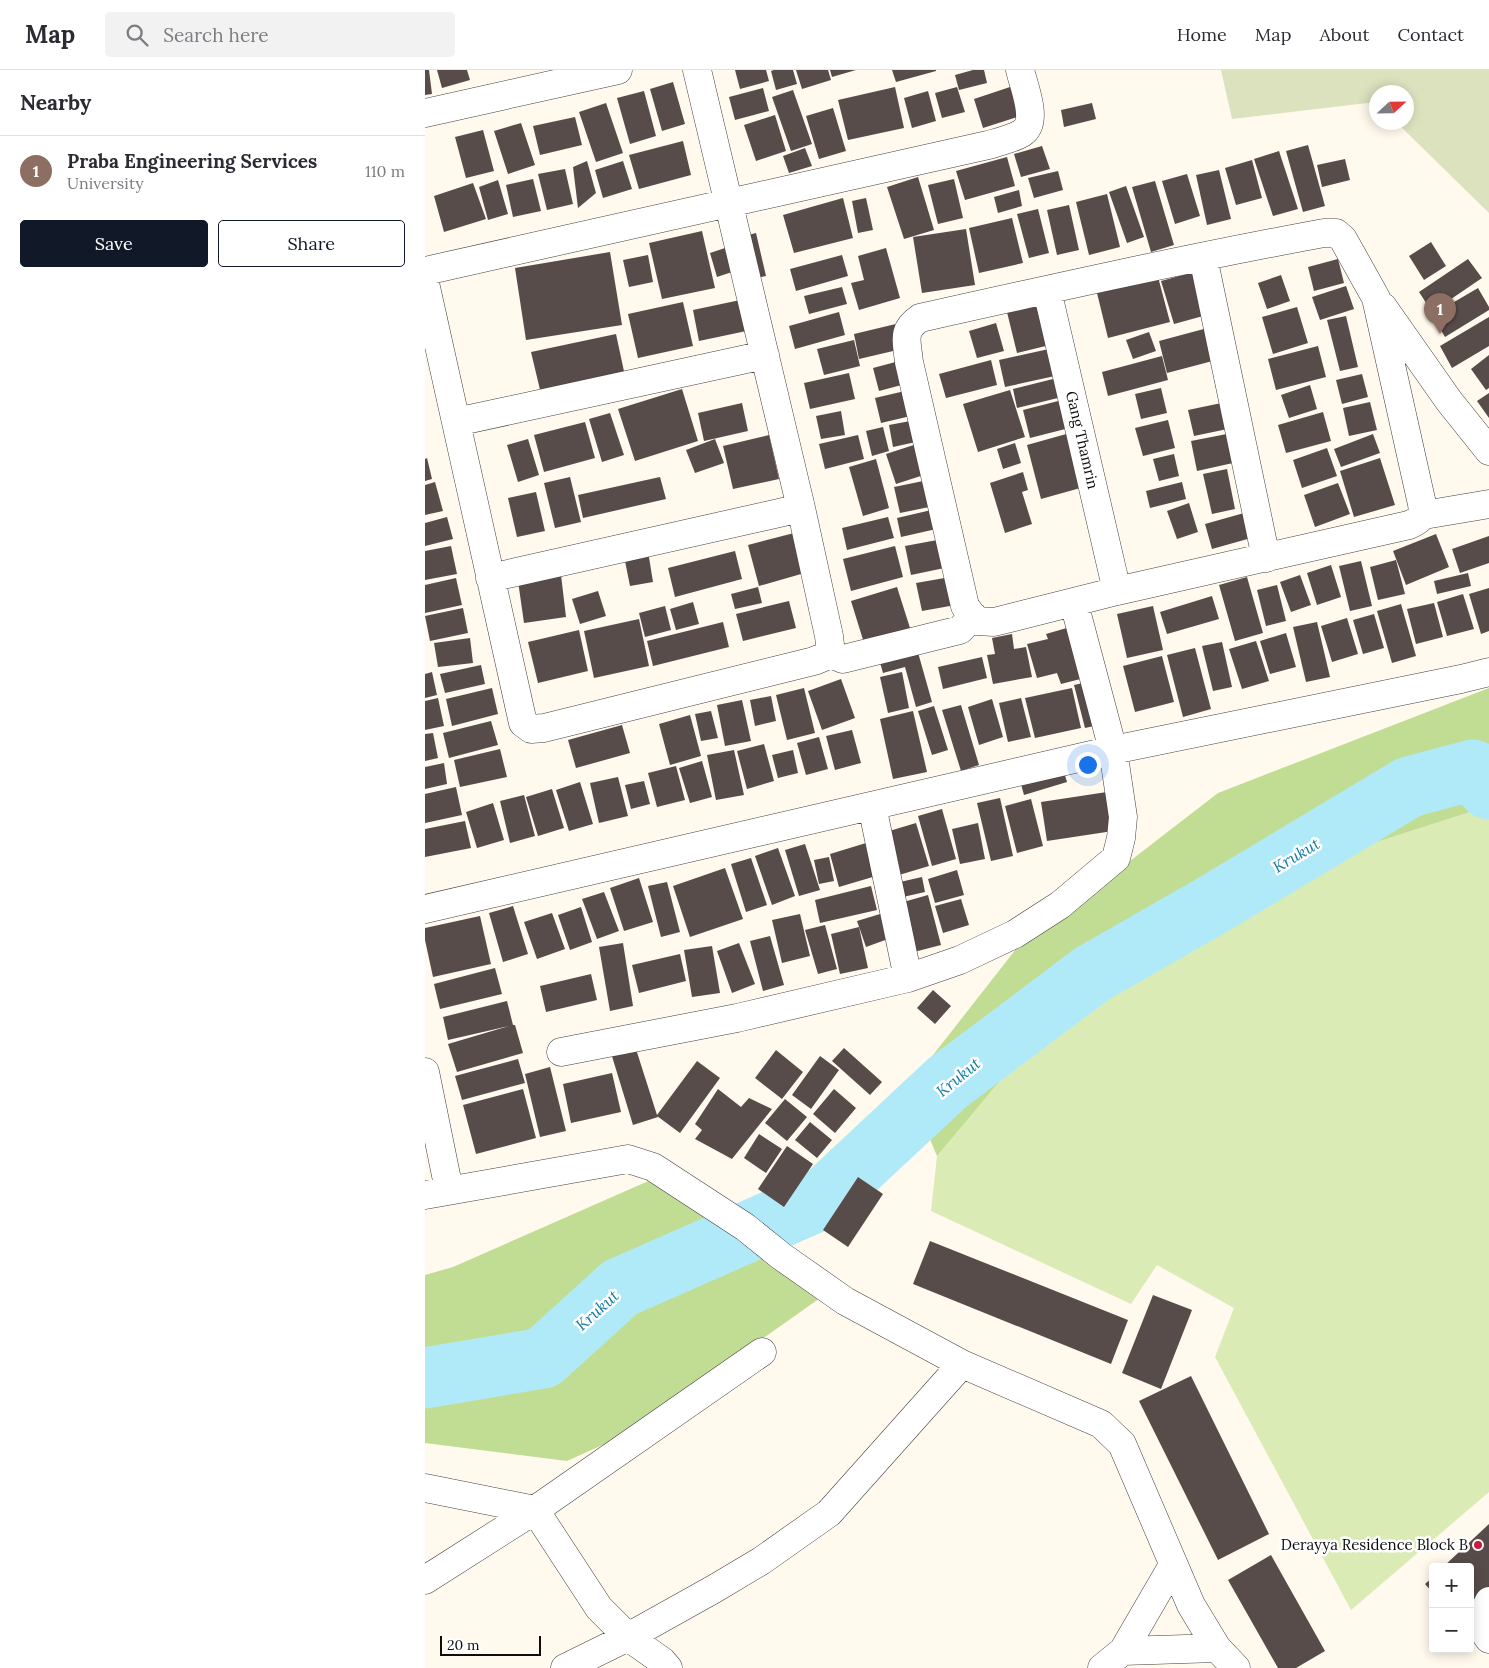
<!DOCTYPE html>
<html lang="en">
<head>
<meta charset="utf-8">
<style>
  :root { --surface:#fff; --page:#f2f2f3; --text:#2b2b33; --muted:#7c7c81; --line:#e1e1e2; --accent:#111827 }
  body { margin:0; font-family:Lora,serif; background:var(--page); color:var(--text) }
  .controls { position:absolute; right:15px; bottom:15px; display:grid; overflow:hidden; border-radius:5px; box-shadow:0 2px 12px #0003 }
  .controls button { width:45px; height:45px; display:grid; place-items:center; padding:0; border:0; border-bottom:1px solid var(--line); background:var(--surface); color:var(--text); font:25px sans-serif }
  .compass { position:absolute; left:944px; top:15px; width:45px; height:45px; border-radius:50%; background:var(--surface); box-shadow:0 2px 12px #0003; rotate:68deg }
  .scale { position:absolute; left:15px; bottom:12px; width:101px; box-sizing:border-box; padding-left:5px; border:2px solid #0d0d0d; border-top:0; font-size:14px; line-height:18px; white-space:nowrap; color:#0d0d0d; -webkit-text-stroke:4px #fff; paint-order:stroke }
  .you { position:absolute; left:662px; top:694px; width:18px; height:18px; margin:-12px; border:4px solid #fff; border-radius:50%; background:#1a73e8; box-shadow:0 0 0 8px #1a73e833 }
  .badge { display:grid; place-items:center; width:32px; height:32px; border-radius:50%; background:var(--accent); color:#fff; font-size:16px; font-weight:700 }
  .pin { position:absolute; translate:-50% -41px; filter:drop-shadow(0 1px 2px #0008) }
  .pin::after { content:''; position:absolute; top:26px; width:18px; height:15px; background:inherit; clip-path:polygon(0 0,100% 0,50% 100%) }
  .list { margin:0; padding:0; list-style:none }
  h2 { display:flex; justify-content:space-between; align-items:center; height:65px; margin:0; padding:0 20px; font-size:21px }
  h2 small { font-size:16px; font-weight:400; color:var(--muted) }
  .list li { display:grid; grid-template-columns:32px 1fr auto; gap:15px; align-items:center; box-sizing:border-box; height:70px; padding:0 20px; border-top:1px solid var(--line) }
  .list b { display:block; font-size:19px; white-space:nowrap }
  .list p { margin:0; font-size:16px; white-space:nowrap; color:var(--muted) }
  .list em { font-size:16px; font-style:normal; color:var(--muted) }
  .actions { display:flex; gap:10px; padding:15px 20px }
  .actions a { flex:1; padding:11px 0; border:1px solid var(--accent); border-radius:5px; text-align:center; font-size:18px; color:var(--accent) }
  .actions .main { background:var(--accent); color:#fff }
  .icon { flex:none; width:28px; height:28px; fill:none; stroke:currentColor; stroke-width:2; stroke-linecap:round; stroke-linejoin:round }
  .map { position:relative; flex:none; width:1064px; height:1598px; overflow:hidden }
  header { display:flex; align-items:center; gap:30px; box-sizing:border-box; height:70px; padding:0 25px; background:var(--surface); border-bottom:1px solid var(--line) }
  header strong { font-size:24px }
  nav { display:flex; gap:28px; margin-inline-start:auto; font-size:18px }
  .search { width:350px; height:45px; background:var(--page); display:flex; align-items:center; gap:12px; box-sizing:border-box; padding:0 18px; border-radius:5px; color:var(--muted); font-size:19px }
  main { display:flex }
  aside { flex:1; background:var(--surface) }
  .map>svg:first-child { display:block }
  .green { fill:#daebb6 }
  .forest { fill:#c1dd94 }
  .cemetery { fill:#dce2be }
  .lines { fill:none; stroke-linecap:round; stroke-linejoin:round }
  .river { stroke:#b0eaf9; stroke-width:61 }
  .building { fill:#574c49 }
  .minor-casing { stroke:#404040; stroke-width:29 }
  .minor { stroke:#fff; stroke-width:28 }
  .poi-dot { fill:#c41f43; stroke:#fff; stroke-width:2 }
  .labels { text-anchor:middle; stroke-width:5; stroke-linejoin:round; paint-order:stroke }
  .street-label { font-size:15px; fill:#0d0d0d; stroke:#fff }
  .poi-label { font-size:15px; fill:#0d0d0d; stroke:#fff; text-anchor:end }
  .water-label { font-size:16px; font-style:italic; fill:#117da5; stroke:#fff }
</style>
</head>
<body>
<header>
<strong>Map</strong>
<div class="search"><svg class="icon" aria-label="search" viewBox="0 0 24 24"><circle cx="10" cy="10" r="6"/><path d="M15 15l6 6"/></svg>Search here</div>
<nav><a>Home</a><a>Map</a><a>About</a><a>Contact</a></nav>
</header>
<main>
<aside>
<h2>Nearby<small></small></h2>
<ul class="list">
<li><span class="badge" style="background:#8d6e63">1</span><div><b>Praba Engineering Services</b><p>University</p></div><em>110 m</em></li>
</ul>
<div class="actions"><a class="main">Save</a><a>Share</a></div>
</aside>
<div class="map">
<svg width="1064" height="1598" viewBox="0 0 1064 1598">
  <rect width="100%" height="100%" fill="#fff9ee"/>
  <!-- green -->
  <path class="green" d="M1064,736v686l-138,118 -136,-253 19,-49 -77,-43 -26,39 -200,-93 6,-55 99,-118 325,-191z"/>
  <!-- forest -->
  <path class="forest" d="M1064,618v118l-128,41 -325,191 -99,118 -29,-69 108,-138 202,-156z
    M228,1109l170,117 -194,137 -62,28 -142,-18v-168l28,-8z"/>
  <!-- cemetery -->
  <path class="cemetery" d="M796,0h268v143l-92,-90 10,-1v-30h-30l-1,10 -144,17z"/>
  <g class="lines">
    <!-- river -->
    <path class="river" d="M0,1308l118,-20 77,-70 204,-90 123,-115 145,-109 117,-67 200,-120 64,-17 16,19"/>
  </g>
  <!-- building -->
  <path class="building" d="M0,0h4l3,24 -7,1z
    M12,0h30l3,10 -28,8z
    M310,0h31l3,11 -29,8z
    M349,0h19l4,14 -21,6 -5,-19z
    M371,0h32l3,10 -29,9z
    M405,0h26l-24,7z
    M467,0h44v1l-40,11z
    M548,0h11l3,13 -28,7 -4,-15z
    M248,12l12,42 -23,7 -12,-42z
    M470,17l9,41 -56,12 -10,-40z
    M532,17l8,25 -23,6 -7,-25z
    M585,17l10,29 -37,12 -9,-29z
    M338,18l6,23 -34,9 -6,-23z
    M368,20l19,54 -21,7 -19,-54z
    M219,21l12,45 -26,8 -13,-46z
    M503,21l8,30 -24,7 -8,-30z
    M181,33l17,50 -27,9 -17,-50z
    M667,33l4,16 -32,8 -3,-17z
    M408,38l13,43 -27,8 -13,-43z
    M350,45l11,36 -30,10 -12,-36z
    M150,47l7,28 -42,10 -7,-29z
    M96,53l14,42 -27,9 -14,-43z
    M58,60l11,41 -28,7 -11,-41z
    M258,71l8,34 -52,14 -10,-34z
    M883,75l17,61 -22,6 -17,-61z
    M617,76l8,23 -29,8 -7,-23z
    M380,78l7,18 -23,7 -6,-17z
    M854,81l19,58 -25,7 -19,-57z
    M582,87l8,29 -50,14 -9,-29z
    M920,89l5,21 -28,7 -5,-22z
    M827,90l10,38 -26,7 -11,-37z
    M162,91l9,32 -18,15 -5,-41z
    M198,91l9,28 -29,9 -8,-28z
    M140,99l8,35 -26,6 -9,-36z
    M794,100l12,49 -24,6 -11,-50z
    M633,101l5,19 -29,8 -6,-20z
    M762,104l13,42 -25,8 -13,-43z
    M493,107l16,53 -30,9 -17,-52z
    M108,109l8,32 -28,6 -7,-32z
    M529,109l9,39 -25,6 -10,-39z
    M73,110l10,34 -20,6 -9,-33z
    M730,111l19,64 -23,7 -19,-65z
    M48,113l13,36 -42,13 -10,-36z
    M701,116l18,51 -17,6 -18,-51z
    M594,120l3,16 -24,7 -4,-16z
    M682,124l13,53 -31,8 -13,-53z
    M418,128l10,40 -59,15 -11,-38z
    M441,128l7,32 -15,3 -6,-32z
    M644,135l10,45 -22,5 -10,-45z
    M613,139l11,44 -20,5 -12,-44z
    M587,148l11,45 -44,10 -10,-45z
    M541,159l9,56 -53,8 -9,-56z
    M277,161l13,57 -53,11 -13,-56z
    M331,163l10,43 -15,3 -10,-42z
    M1006,172l15,24 -22,14 -15,-24z
    M306,176l7,24 -21,7 -7,-24z
    M461,178l14,50 -41,12 -8,-27 13,-3 -6,-24z
    M185,182l12,73 -96,15 -11,-72z
    M223,185l5,27 -24,5 -6,-27z
    M417,185l6,21 -52,15 -6,-22z
    M913,189l6,24 -30,8 -6,-24z
    M1043,189l14,19 -50,34 -13,-20z
    M776,200l13,43 -40,11 -13,-43z
    M856,205l9,26 -23,8 -9,-26z
    M733,207l12,45 -62,16 -11,-45z
    M921,216l8,23 -34,11 -8,-23z
    M417,217l5,17 -38,10 -5,-18z
    M1053,218l11,19v3l-44,27 -13,-22z
    M320,229l6,31 -52,11 -6,-31z
    M622,229l11,44 -41,10 -11,-45z
    M258,232l10,44 -55,12 -10,-44z
    M872,237l11,36 -35,11 -11,-37z
    M414,242l6,23 -50,14 -6,-23z
    M921,246l12,51 -18,4 -13,-51z
    M1064,247v29l-37,22 -12,-22z
    M475,253l6,25 -47,11 -5,-25z
    M571,253l8,28 -27,7 -8,-27z
    M790,256l9,32 -57,15 -8,-32z
    M724,262l7,19 -23,8 -7,-19z
    M191,264l9,42 -84,18 -10,-42z
    M429,270l6,26 -36,9 -7,-26z
    M893,276l8,31 -50,13 -8,-31z
    M633,277l6,27 -59,13 -6,-27z
    M1064,285v33l-3,2 -15,-21z
    M737,286l6,24 -60,16 -6,-24z
    M478,290l6,23 -30,8 -6,-23z
    M566,290l6,25 -51,13 -7,-24z
    M424,303l6,26 -45,10 -6,-26z
    M937,304l6,23 -26,7 -6,-24z
    M640,306l5,19 -53,13 -4,-19z
    M885,315l7,24 -28,9 -8,-23z
    M736,318l6,25 -26,6 -6,-25z
    M257,319l16,52 -63,20 -17,-52z
    M484,320l6,25 -34,8 -6,-25z
    M585,320l15,47 -47,15 -15,-48z
    M1064,323v25l-12,-17z
    M645,328l7,28 -47,12 -7,-28z
    M806,331l6,26 -43,9 -6,-26z
    M945,332l7,28 -28,6 -6,-28z
    M317,333l6,28 -44,10 -6,-28z
    M416,341l4,24 -24,4 -5,-23z
    M898,342l8,29 -45,12 -8,-28z
    M185,343l14,42 -22,7 -13,-43z
    M496,349l4,21 -32,7 -4,-22z
    M743,350l7,28 -32,8 -8,-28z
    M160,352l10,36 -51,14 -10,-37z
    M458,357l6,24 -17,5 -6,-25z
    M652,361l14,54 -50,14 -14,-54z
    M812,362l5,29 -45,10 -6,-30z
    M948,364l7,19 -39,14 -7,-18z
    M344,365l10,44 -46,10 -10,-43z
    M433,365l6,24 -39,10 -6,-25z
    M103,369l11,36 -21,7 -11,-37z
    M290,369l9,24 -29,10 -9,-23z
    M498,372l10,30 -37,12 -10,-30z
    M590,373l6,20 -18,6 -6,-20z
    M902,378l10,28 -35,12 -9,-28z
    M749,384l5,22 -20,5 -6,-22z
    M2,388l5,21 -7,2v-22z
    M955,388l15,47 -41,12 -14,-46z
    M451,389l13,49 -26,8 -14,-49z
    M802,399l8,40 -23,5 -9,-40z
    M598,402l5,18 -6,2 10,32 -27,9 -15,-50z
    M145,407l11,45 -26,6 -11,-45z
    M235,407l6,22 -83,19 -5,-23z
    M508,409l6,26 -39,8 -6,-26z
    M10,412l8,29 -18,4v-30z
    M757,412l4,17 -36,9 -4,-17z
    M913,413l12,31 -35,13 -11,-32z
    M111,422l9,39 -28,6 -9,-39z
    M764,433l9,29 -21,7 -10,-28z
    M515,438l5,19 -44,10 -4,-19z
    M819,443l7,25 -39,11 -7,-25z
    M22,447l6,22 -28,7v-23z
    M463,447l6,21 -47,12 -5,-22z
    M373,462l10,40 -49,14 -11,-41z
    M1011,464l13,33 -43,18 -13,-34z
    M1064,466v27l-29,10 -8,-24z
    M523,468l6,28 -43,9 -6,-29z
    M26,476l6,28 -32,6v-29z
    M470,476l8,31 -52,14 -8,-32z
    M223,481l5,31 -23,4 -6,-30z
    M310,481l7,28 -67,18 -7,-29z
    M971,490l9,34 -27,6 -8,-33z
    M936,491l11,45 -22,5 -11,-45z
    M906,495l10,32 -24,8 -10,-32z
    M1043,503l3,13 -34,8 -3,-13z
    M136,505l5,42 -42,6 -6,-42z
    M875,505l11,30 -20,7 -11,-30z
    M531,506l5,28 -39,7 -6,-28z
    M822,507l16,56 -28,8 -16,-56z
    M31,508l6,27 -37,8v-28z
    M852,515l9,36 -20,5 -9,-36z
    M333,517l4,16 -27,6 -4,-15z
    M472,517l13,41 -46,15 -13,-42z
    M1064,518v43l-8,3 -12,-40z
    M173,521l8,25 -26,8 -8,-25z
    M1038,524l11,35 -27,7 -10,-34z
    M787,526l7,23 -52,15 -7,-22z
    M364,531l7,27 -53,13 -7,-27z
    M268,532l6,22 -23,6 -6,-21z
    M1009,533l9,34 -27,7 -9,-35z
    M976,534l15,52 -24,7 -15,-52z
    M240,536l6,24 -26,7 -6,-24z
    M728,536l10,44 -36,8 -10,-44z
    M38,538l5,25 -38,8 -5,-25z
    M949,544l10,34 -21,6 -10,-34z
    M922,548l11,36 -26,8 -11,-36z
    M214,549l10,47 -55,12 -10,-47z
    M298,552l6,25 -76,19 -6,-25z
    M892,552l13,55 -24,5 -13,-55z
    M652,555l15,51 -31,8 -4,-11 -20,5 -10,-34 21,-5 -2,-5z
    M154,560l9,41 -50,12 -10,-41z
    M861,563l10,34 -26,7 -10,-33z
    M587,564l2,15 12,-2 6,30 -39,7 -6,-29 8,-1 -3,-16z
    M45,568l3,25 -35,4 -4,-24z
    M831,571l13,40 -27,8 -13,-40z
    M797,572l10,45 -19,4 -11,-45z
    M770,578l16,61 -28,8 -16,-62z
    M492,579l15,53 -16,5 -11,-40 -22,6 -4,-14z
    M737,586l12,46 -39,10 -12,-46z
    M557,587l5,21 -44,11 -5,-22z
    M56,595l4,19 -40,9 -5,-19z
    M7,602l5,23 -12,3v-24z
    M477,602l7,36 -21,5 -8,-36z
    M416,609l14,39 -33,12 -14,-39z
    M667,611l11,43 -18,4 -11,-43z
    M67,618l6,26 -46,12 -6,-27z
    M379,618l11,45 -28,7 -11,-45z
    M647,618l9,40 -46,10 -10,-40z
    M346,626l5,25 -21,5 -5,-26z
    M13,628l6,28 -19,4v-29z
    M596,628l10,39 -23,5 -9,-39z
    M567,629l11,38 -24,8 -11,-38z
    M317,630l9,41 -26,5 -8,-41z
    M536,635l18,60 -18,6 -19,-61z
    M509,636l14,44 -16,5 -14,-44z
    M286,641l7,27 -17,3 -6,-27z
    M488,641l14,61 -34,7 -13,-60z
    M265,645l11,41 -31,9 -11,-41z
    M66,651l7,24 -49,13 -6,-25z
    M197,655l8,28 -54,15 -8,-28z
    M427,660l9,33 -26,7 -9,-34z
    M8,663l5,25 -13,3v-27z
    M394,667l9,32 -22,6 -9,-32z
    M339,674l10,37 -27,8 -10,-38z
    M75,679l7,28 -47,10 -6,-27z
    M309,680l10,45 -28,5 -9,-45z
    M368,680l5,23 -20,5 -6,-23z
    M277,691l10,36 -22,6 -11,-35z
    M19,693l3,21 -22,5v-22z
    M637,695l5,17 -43,13 -5,-18z
    M251,696l9,34 -28,7 -9,-34z
    M193,707l10,39 -29,7 -9,-40z
    M219,711l6,23 -19,5 -6,-24z
    M155,712l13,42 -24,7 -13,-41z
    M31,717l6,28 -37,8v-29z
    M127,719l12,39 -26,8 -12,-39z
    M682,722l6,39 -66,10 -6,-39z
    M99,725l11,41 -25,7 -10,-42z
    M575,728l13,58 -22,5 -14,-58z
    M606,729l12,47 -26,7 -12,-47z
    M68,733l11,37 -27,8 -11,-36z
    M517,739l14,50 -24,7 -14,-50z
    M40,751l6,27 -46,9v-28z
    M491,753l13,43 -30,9 -13,-43z
    M553,753l7,36 -25,5 -8,-35z
    M441,773l10,33 -37,11 -9,-33z
    M380,774l15,46 -21,6 -14,-46z
    M353,778l17,48 -23,9 -17,-49z
    M404,787l5,24 -15,3 -5,-24z
    M326,788l16,47 -21,7 -15,-48z
    M300,798l18,51 -53,18 -17,-51z
    M532,800l7,25 -29,8 -7,-24z
    M497,807l3,15 -22,5 -3,-15z
    M214,808l14,44 -29,9 -14,-43z
    M242,812l13,50 -19,5 -13,-51z
    M446,816l6,24 -57,13 -5,-23z
    M179,822l15,39 -22,8 -15,-40z
    M503,825l13,50 -27,7 -14,-49z
    M536,829l8,26 -26,8 -8,-27z
    M88,836l15,48 -25,8 -14,-49z
    M156,837l11,35 -22,8 -12,-35z
    M127,843l13,36 -28,10 -13,-37z
    M375,844l10,42 -28,7 -10,-43z
    M455,844l8,25 -22,8 -9,-26z
    M55,846l11,48 -58,13 -8,-37v-12z
    M400,855l12,44 -19,5 -13,-44z
    M434,857l9,41 -28,6 -9,-40z
    M345,866l14,49 -21,6 -13,-50z
    M198,873l10,63 -23,5 -11,-64z
    M314,873l16,41 -23,9 -15,-42z
    M287,876l8,47 -28,4 -8,-47z
    M255,884l6,27 -47,12 -7,-28z
    M70,898l7,26 -62,15 -6,-25z
    M166,904l6,26 -51,12 -6,-26z
    M508,920l18,16 -16,18 -18,-16z
    M82,931l6,24h2l8,28 -66,19 -9,-28 61,-18 -61,14 -5,-23z
    M210,976l22,69 40,-54 23,17 -40,55 -23,-17 1,1 -25,8 -22,-72z
    M419,978l38,34 -12,13 -38,-34z
    M351,980l27,22 -21,27 -27,-21z
    M395,986l19,14 -28,39 -19,-14z
    M93,989l7,24 -63,17 -7,-24z
    M125,997l16,64 -26,6 -15,-63z
    M187,1003l9,39 -50,11 -8,-39z
    M98,1019l13,49 -60,16 -13,-49z
    M293,1019l23,18 8,-9 23,11 -40,50 -37,-20 7,-9 -7,-6z
    M409,1019l22,19 -21,25 -22,-19z
    M360,1029l22,18 -20,24 -22,-18z
    M385,1052l22,18 -15,18 -22,-18z
    M334,1064l23,15 -16,24 -22,-15z
    M362,1076l26,18 -29,43 -26,-18z
    M433,1107l25,17 -35,53 -25,-17z
    M505,1171l198,79 -17,44 -198,-80z
    M728,1225l39,15 -31,79 -39,-16z
    M766,1306l78,158 -51,26 -79,-159z
    M1064,1454v65l-19,17v-39h-27z
    M846,1485l54,96 -29,17h-18l-50,-88z
    M1008,1507v16l-8,-9z"/>
  <g class="lines">
    <defs>
      <path id="minor" d="M0,43l193,-43
        M899,163h12l7,6 33,59 46,206c2,13 -1,16 -13,21l-292,66 -123,31 -18,-1 -11,-15 -56,-244c-2,-21 -8,-31 11,-44 134,-30 268,-60 404,-85z
        M778,187l63,301
        M0,201l563,-126c11,-3 24,-6 34,-12 17,-11 2,-46 -2,-63
        M0,213l98,440 8,6 13,-1 270,-67 17,-7 -2,-18 -28,-128 -104,-438
        M622,220l70,301
        M958,237l66,94 40,50
        M31,352l309,-67
        M999,445l65,-11
        M65,508l311,-70
        M406,584l12,5 117,-29 13,-14
        M447,736l36,172
        M0,839l688,-159 348,-71 28,-7
        M136,982l176,-34 171,-40 52,-18 55,-26 45,-29 56,-47 5,-20 2,-21 -10,-67 -39,-147
        M0,1002l24,118
        M0,1125l203,-36 25,8 92,60 36,29 64,45 117,63 139,60 21,20 69,161 26,43 19,20
        M0,1418l110,22 64,98 29,29 34,24 6,7
        M0,1510l110,-70 227,-158
        M1064,1531l-11,22 11,16
        M698,1581l94,-3
        M140,1598l63,-31 86,-48 47,-28 68,-48 133,-149
        M677,1598l21,-17 50,-86"/>
    </defs>
    <!-- minor casing -->
    <use href="#minor" class="minor-casing"/>
    <!-- minor -->
    <use href="#minor" class="minor"/>
  </g>
  <!-- markers -->
  <circle class="poi-dot" cx="1053" cy="1475" r="5"/>
  <g class="labels">
    <!-- street labels -->
    <g class="street-label">
      <text transform="translate(657 370) rotate(77)" y="5">Gang Thamrin</text>
    </g>
    <!-- poi labels -->
    <g class="poi-label">
      <text x="1043" y="1480">Derayya Residence Block B</text>
    </g>
    <!-- water labels -->
    <g class="water-label">
      <text transform="translate(871 785) rotate(-31)" y="6">Krukut</text>
      <text transform="translate(533 1007) rotate(-39)" y="6">Krukut</text>
      <text transform="translate(172 1240) rotate(-42)" y="6">Krukut</text>
    </g>
  </g>
</svg>
<div class="controls">
<button>+</button>
<button>−</button>
</div>
<svg class="compass" viewBox="-18 -18 36 36"><path d="M0-13l5 13h-10z" fill="#e53935"/><path d="M0 13l5-13h-10z" fill="#7c7c81"/></svg>
<div class="scale">20 m</div>
<div class="you"></div>
<div class="pin badge" style="left:1015px;top:264px;background:#8d6e63">1</div>
</div>
</main>
</body>
</html>
